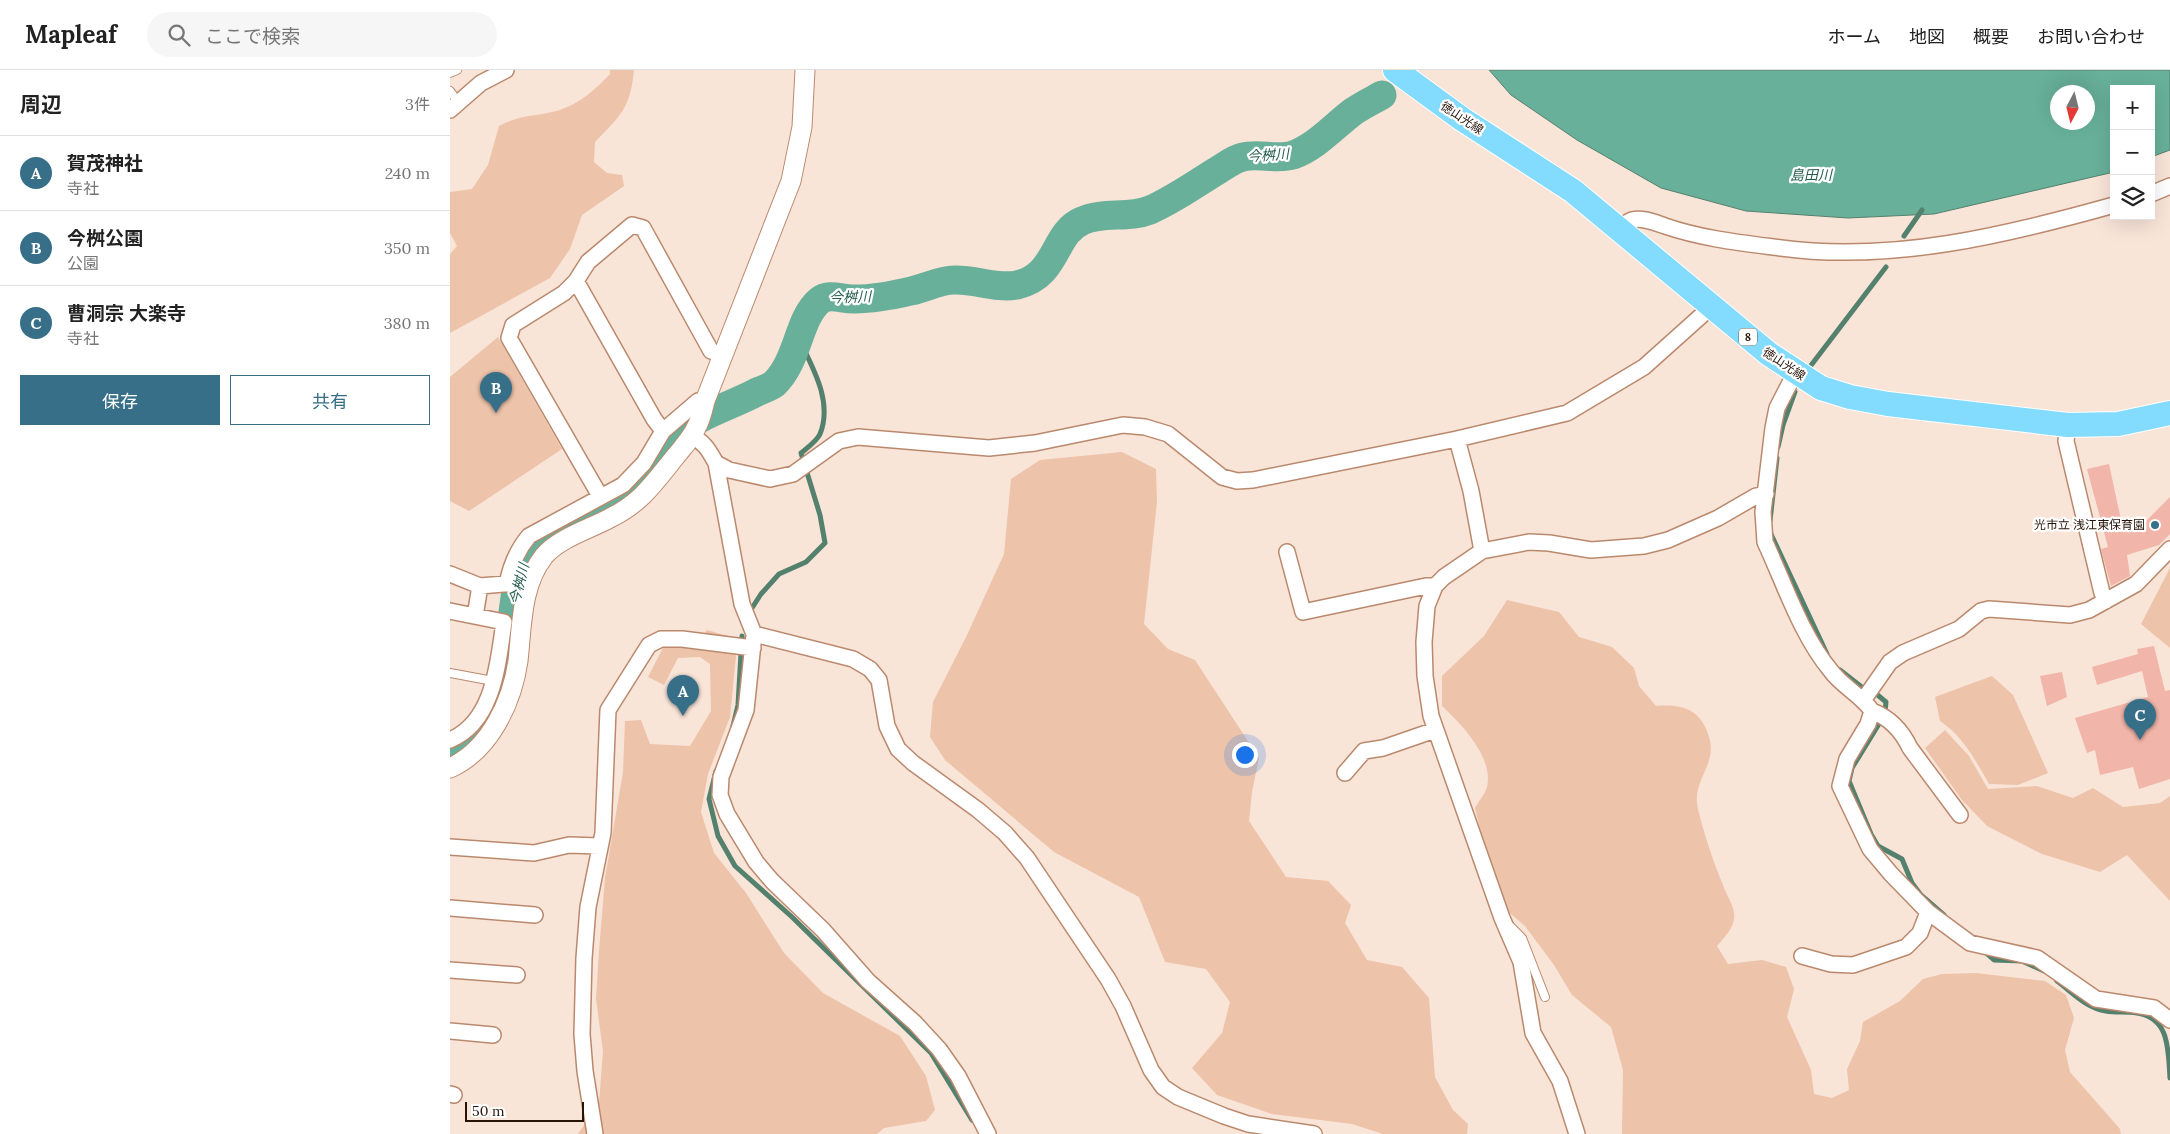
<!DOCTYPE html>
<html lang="ja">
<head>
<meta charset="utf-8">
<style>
  :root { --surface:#fff; --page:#f6f6f6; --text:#222; --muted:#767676; --line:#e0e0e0; --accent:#376f89 }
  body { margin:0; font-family:Lora,"Noto Sans JP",serif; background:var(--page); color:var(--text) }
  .controls { position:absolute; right:15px; top:15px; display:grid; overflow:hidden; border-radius:0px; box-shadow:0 5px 20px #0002 }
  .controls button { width:45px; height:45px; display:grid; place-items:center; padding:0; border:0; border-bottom:1px solid var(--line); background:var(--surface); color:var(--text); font:25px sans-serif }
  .compass { position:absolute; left:1600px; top:15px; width:45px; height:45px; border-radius:50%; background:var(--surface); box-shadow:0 5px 20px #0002; rotate:187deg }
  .scale { position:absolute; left:15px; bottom:12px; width:119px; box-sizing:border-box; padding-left:5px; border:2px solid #271409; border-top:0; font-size:14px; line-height:18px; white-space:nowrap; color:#271409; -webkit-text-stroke:4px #fff; paint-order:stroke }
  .you { position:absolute; left:794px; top:684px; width:18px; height:18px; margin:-12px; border:4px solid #fff; border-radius:50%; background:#1a73e8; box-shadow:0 0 0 8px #1a73e833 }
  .badge { display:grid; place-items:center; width:32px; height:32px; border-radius:50%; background:var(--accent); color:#fff; font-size:16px; font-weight:700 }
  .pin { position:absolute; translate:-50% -41px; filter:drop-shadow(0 1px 2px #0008) }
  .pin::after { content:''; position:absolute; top:26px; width:18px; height:15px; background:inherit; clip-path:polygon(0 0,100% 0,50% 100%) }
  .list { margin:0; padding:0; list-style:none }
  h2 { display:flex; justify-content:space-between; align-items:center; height:65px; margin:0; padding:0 20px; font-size:21px }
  h2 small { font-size:16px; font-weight:400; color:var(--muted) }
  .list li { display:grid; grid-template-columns:32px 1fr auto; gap:15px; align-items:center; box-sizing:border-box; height:75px; padding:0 20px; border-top:1px solid var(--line) }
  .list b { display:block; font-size:19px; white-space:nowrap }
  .list p { margin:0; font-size:16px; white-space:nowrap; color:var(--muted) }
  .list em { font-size:16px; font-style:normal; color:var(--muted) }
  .actions { display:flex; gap:10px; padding:15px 20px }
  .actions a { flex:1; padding:11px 0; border:1px solid var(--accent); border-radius:0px; text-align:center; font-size:18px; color:var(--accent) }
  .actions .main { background:var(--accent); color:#fff }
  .icon { flex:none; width:28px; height:28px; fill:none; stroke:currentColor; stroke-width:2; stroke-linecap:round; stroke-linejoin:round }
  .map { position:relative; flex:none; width:1720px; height:1064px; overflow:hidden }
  header { display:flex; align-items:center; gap:30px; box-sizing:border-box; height:70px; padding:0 25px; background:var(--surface); border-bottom:1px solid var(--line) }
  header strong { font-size:24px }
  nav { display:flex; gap:28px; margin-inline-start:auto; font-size:18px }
  .search { width:350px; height:45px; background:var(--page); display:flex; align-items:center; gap:12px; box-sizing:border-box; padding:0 18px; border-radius:28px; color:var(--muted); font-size:19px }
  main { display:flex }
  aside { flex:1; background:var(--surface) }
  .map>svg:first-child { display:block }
  .green { fill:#edc3aa }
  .water { fill:#68b099; stroke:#54816e; fill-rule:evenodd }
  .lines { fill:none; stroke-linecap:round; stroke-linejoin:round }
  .stream { stroke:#54816e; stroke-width:5 }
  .river { stroke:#68b099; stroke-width:29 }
  .building { fill:#f1b5a9 }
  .service-casing { stroke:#ba896d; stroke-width:10 }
  .minor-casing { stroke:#ba896d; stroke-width:18 }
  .tertiary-casing { stroke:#ba896d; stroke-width:21 }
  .primary-casing { stroke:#fff; stroke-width:26 }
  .service { stroke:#fff; stroke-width:8 }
  .minor { stroke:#fff; stroke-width:15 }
  .tertiary { stroke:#fff; stroke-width:19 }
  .primary { stroke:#83dbfe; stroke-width:24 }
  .poi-dot { fill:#376f89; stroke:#fff; stroke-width:2 }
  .labels { text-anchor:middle; stroke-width:4.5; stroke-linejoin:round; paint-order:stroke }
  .shield { fill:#fff; stroke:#685a53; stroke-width:1 }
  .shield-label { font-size:11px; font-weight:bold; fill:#271409 }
  .street-label { font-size:12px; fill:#271409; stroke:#fff }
  .poi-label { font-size:12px; fill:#271409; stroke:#fff; text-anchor:end }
  .water-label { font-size:14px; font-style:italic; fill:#245e4d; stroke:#fff }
</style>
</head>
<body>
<header>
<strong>Mapleaf</strong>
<div class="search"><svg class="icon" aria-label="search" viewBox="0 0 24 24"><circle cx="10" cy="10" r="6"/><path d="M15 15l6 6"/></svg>ここで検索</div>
<nav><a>ホーム</a><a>地図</a><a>概要</a><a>お問い合わせ</a></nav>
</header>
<main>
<aside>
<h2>周辺<small>3件</small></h2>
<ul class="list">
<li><span class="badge">A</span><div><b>賀茂神社</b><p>寺社</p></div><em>240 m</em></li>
<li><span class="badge">B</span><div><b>今桝公園</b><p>公園</p></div><em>350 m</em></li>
<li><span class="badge">C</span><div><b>曹洞宗 大楽寺</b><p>寺社</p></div><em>380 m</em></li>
</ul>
<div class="actions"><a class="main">保存</a><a>共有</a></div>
</aside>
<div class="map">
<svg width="1720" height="1064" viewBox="0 0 1720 1064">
  <rect width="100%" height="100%" fill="#f9e4d8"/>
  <!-- green -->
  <path class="green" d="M160,0h24c-4,39 -13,45 -39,72l-1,20 13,11 15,2 2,11 -42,29 -12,34 -20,29 -100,55v-79l7,-8 -7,-13v-41l22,-3 16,-24 11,-39c22,-11 30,-9 53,-14 24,-5 42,-21 58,-38z
    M48,267l64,112 -93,62 -19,-10v-124z
    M672,382l34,17 1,33 -13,122 24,25 27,11 64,98 -7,34 -3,29 37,56 42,4 23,24 -6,18 22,37 35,7 27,31 6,79 18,33 15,14 -1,10h-84l-31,-10 -80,-10 -55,-19 -25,-27 30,-35 8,-31 -24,-33 -41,-7 -26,-65 -85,-45 -109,-92 -15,-23 3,-35 34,-67 37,-81 7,-75 29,-19z
    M1720,498v80l-29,-24z
    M1057,530l52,12 20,25 33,10 22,21 5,18 17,20c26,-2 45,3 53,31 9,28 -18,43 -11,72 6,25 15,52 25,76 3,9 10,19 11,28 2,13 -9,24 -17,33l11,18 34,-4 24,7 8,22 -7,28 24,53 3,24 18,4 17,-8 -2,-21 13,-28 3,-19 37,-21 23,-22 19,-5 34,-1 69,8 21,14 8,23 -9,32 5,22 50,57 1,5h-499l1,-64 -12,-43 -39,-32 -18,-30 -29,-39 -20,-17 -22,-67 -8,-34c3,-6 10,-14 12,-21 7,-30 -26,-63 -45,-81v-30l42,-40z
    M257,560l21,6 8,20 -6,61 -22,57 -7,38 13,41 32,40 38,60 39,40 77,43 26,40 9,34 -9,11 -42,7 -7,6h-299l21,-31 4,-52 -7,-52 3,-48 6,-73 18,-106 2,-51 16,-1 9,24 40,2 21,-35 -1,-47 -10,-7 -22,1 -14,27 -16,-8 15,-29 32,-3z
    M1542,606l21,19 35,78 -30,12 -29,-1c-14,-24 -25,-47 -49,-63l-5,-24z
    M1495,660l24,26 19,33 49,-3 36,12 20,-10 30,19 37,-4 10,-7v105l-43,-46 -27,17 -58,-18 -55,-28 -25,-26 -37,-52z"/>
  <!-- water -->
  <path class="water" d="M1039,0h681v80l-19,7v-68h-37v83l-180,42 -86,4 -102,-7 -85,-23 -84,-48 -66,-45zM1608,22h30v30h-30z"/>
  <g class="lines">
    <!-- stream -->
    <path class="stream" d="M1454,166l18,-26
      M1359,298l77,-101
      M1328,377l5,-22 12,-33
      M1320,451l7,-63
      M1320,462l57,122
      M302,538l9,-14 18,-20 27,-12 19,-19 -5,-28 -19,-62c6,-5 16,-12 19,-19 13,-32 -7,-66 -21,-95
      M1390,600l23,18
      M1424,622l12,10 -1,10
      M1432,649l-30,49 -3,13 22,53 7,12 24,13 10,24 9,12 23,20
      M283,656l5,-21 4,-69
      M266,701l-7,28 9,37 17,30 57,51 139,136 41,67
      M1535,882l9,8 28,1 22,10
      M1607,911c15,11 29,27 49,30 10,2 21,0 31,2 33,5 31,37 33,65"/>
    <!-- river -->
    <path class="river" d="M0,686c52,-34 56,-94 64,-151 2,-15 4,-34 12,-48 16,-29 53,-33 79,-49 17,-10 38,-23 49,-39 10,-14 15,-31 30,-41 22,-16 49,-23 73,-36 5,-2 13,-5 17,-8 24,-22 24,-65 45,-83 10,-9 24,-1 36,-2 18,0 39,-4 56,-8 14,-3 29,-11 43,-11 21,-1 42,9 63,5 41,-9 36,-52 65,-64 21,-10 46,-2 68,-11 23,-10 44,-25 65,-38 9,-5 18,-13 28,-15 16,-4 34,3 50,-2 23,-8 42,-30 61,-44 9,-6 19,-11 28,-16"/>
  </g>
  <!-- building -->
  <path class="building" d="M1659,394l12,56 4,7 18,-3 27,-27v37l-11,11 -32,10 3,21 -19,10 -10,-37 7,-2 -21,-78z
    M1704,576l11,45 5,-1v89l-31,10 -6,-22 -33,8 -5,-25 -8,3 -12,-35 73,-21 -6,-26 -45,14 -5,-18 46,-13 -1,-5z
    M1612,602l5,25 -20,9 -7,-30z"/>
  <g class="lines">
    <defs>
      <path id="service" d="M0,3l7,-3
        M0,21l8,11
        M0,603l43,8
        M1060,856l12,12 23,59"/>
      <path id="minor" d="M0,40l31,-27 25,-13
        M1701,124l19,-8
        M1169,158c4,-2 9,-7 13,-8 10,-3 24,3 33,6 38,13 77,17 116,22 111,15 226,-13 333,-43
        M126,211l78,138 9,12
        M1345,303l-18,35 -4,20 -10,84 2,30c20,43 36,93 66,129 12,16 30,24 41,40l-4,13 -21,35 -7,27 30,63 21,25 37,38 42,31 67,15 59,41 58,9 16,12
        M1618,355l-2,16 36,152 4,8
        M242,367c13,5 17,14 24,26l26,141 12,30 -8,76 -25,67 -1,18 7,19 29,48 16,19 51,49 45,51 47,42 24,26 19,27 30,58
        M1007,369l14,52 11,60
        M266,393l13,7 41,9 23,-5 46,-33 19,-4 131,11 46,-5 88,-18 22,2 23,7 54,43 15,4 16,-1 204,-41 110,-26 77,-46 67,-60
        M150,426l-91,-158 4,-13 51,-32 12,-12 12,-19 44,-37 11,3 68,123 13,4
        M837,482l16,60 123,-26h9
        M0,504l30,12 36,-3
        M57,514c4,-20 10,-34 22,-48l94,-51 21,-22 19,-32 35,-30h7
        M0,541l54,11c-6,41 -10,100 -54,118
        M25,546l5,-30
        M304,564l99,25 17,10 9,11 8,46 11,23 15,14 65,47 27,23 22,25 81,121 15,27 28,64 12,17 15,10 46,19 24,8 66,10
        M1414,629l26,-37 13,-9 56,-24 22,-18 8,-2 81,6 19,-5 47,-26 34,-35
        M1422,641c18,7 30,20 38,37l50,67
        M895,703l19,-22 19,-3 52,-18
        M0,777l84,6 35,-8 30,1
        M0,838l85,7
        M1352,886l29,8 22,1 53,-18 14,-14 8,-21
        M0,900l67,5
        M0,961l43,4
        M0,1024l4,1
        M145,1064l-10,-63 -3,-37 2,-76 4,-51 15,-74 5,-123 41,-65 12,-6h21l71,9
        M1127,1064l-17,-53 -27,-48 -12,-71 -19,-44 -71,-202 -6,-40 -1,-34 3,-36 8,-20 9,-9 38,-26 47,-9 20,1 42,7 53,-4 24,-6 50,-22 38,-22 10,-2"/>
      <path id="tertiary" d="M0,698c40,-18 62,-66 68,-107 4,-36 3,-76 26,-105 15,-18 46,-27 66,-38 31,-15 44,-35 65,-61 8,-10 17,-19 22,-31 4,-7 6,-17 8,-25l86,-220 11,-54 3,-57"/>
      <path id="primary" d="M945,0l67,49 111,72 196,163 52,34 29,9 38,7 180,21 50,-1 52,-11"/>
    </defs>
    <!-- service casing -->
    <use href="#service" class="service-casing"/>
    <!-- minor casing -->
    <use href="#minor" class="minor-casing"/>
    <!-- tertiary casing -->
    <use href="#tertiary" class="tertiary-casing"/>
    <!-- primary casing -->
    <use href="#primary" class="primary-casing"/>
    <!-- service -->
    <use href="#service" class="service"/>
    <!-- minor -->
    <use href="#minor" class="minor"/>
    <!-- tertiary -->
    <use href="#tertiary" class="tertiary"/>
    <!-- primary -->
    <use href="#primary" class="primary"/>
  </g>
  <!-- markers -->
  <circle class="poi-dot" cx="1705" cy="455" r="5"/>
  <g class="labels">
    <!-- shield labels -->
    <rect class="shield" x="1289" y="258.5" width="18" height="17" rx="4"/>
    <g class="shield-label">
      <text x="1298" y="271">8</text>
    </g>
    <!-- street labels -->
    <g class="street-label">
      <text transform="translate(1012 48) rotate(34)" y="4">徳山光線</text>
      <text transform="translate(1334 294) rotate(34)" y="4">徳山光線</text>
    </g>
    <!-- poi labels -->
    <g class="poi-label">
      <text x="1695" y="459">光市立 浅江東保育園</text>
    </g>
    <!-- water labels -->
    <g class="water-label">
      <text transform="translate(818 85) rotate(-4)" y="5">今桝川</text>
      <text transform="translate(1361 105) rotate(-1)" y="5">島田川</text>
      <text transform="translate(400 227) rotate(-2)" y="5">今桝川</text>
      <text transform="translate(69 514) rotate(-76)" y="5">今桝川</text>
    </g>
  </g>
</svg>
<div class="controls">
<button>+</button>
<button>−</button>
<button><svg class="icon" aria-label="layers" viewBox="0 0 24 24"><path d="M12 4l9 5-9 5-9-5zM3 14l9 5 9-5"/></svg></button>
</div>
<svg class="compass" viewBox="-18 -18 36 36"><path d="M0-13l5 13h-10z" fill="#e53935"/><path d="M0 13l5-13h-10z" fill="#767676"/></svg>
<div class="scale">50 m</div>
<div class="you"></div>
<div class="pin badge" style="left:233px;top:646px">A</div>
<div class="pin badge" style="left:46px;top:343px">B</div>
<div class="pin badge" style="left:1690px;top:670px">C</div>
</div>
</main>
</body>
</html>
